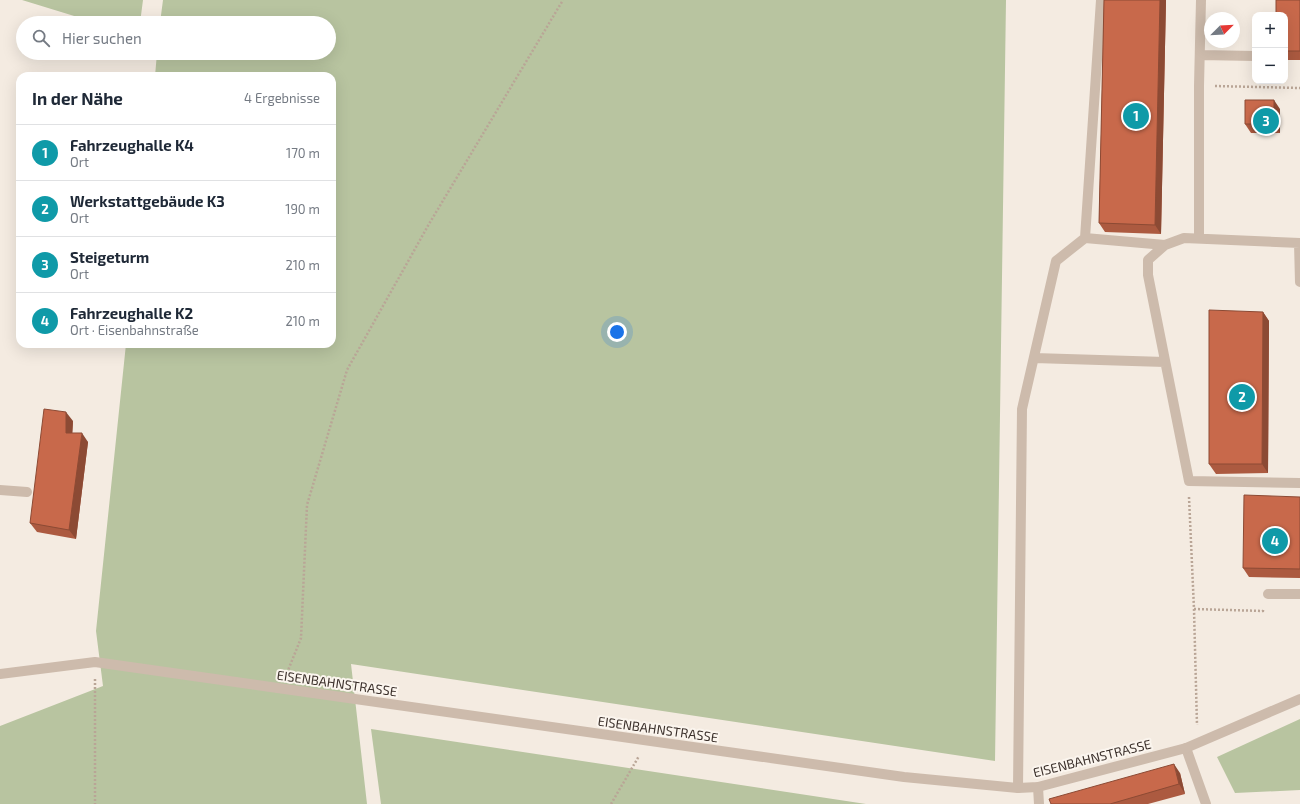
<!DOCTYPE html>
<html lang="de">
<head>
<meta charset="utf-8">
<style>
  :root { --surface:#fff; --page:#f6f6f7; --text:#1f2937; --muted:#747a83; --line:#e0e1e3; --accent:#1f5a5e }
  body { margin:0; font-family:"Exo 2",sans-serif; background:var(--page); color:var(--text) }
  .controls { position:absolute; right:12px; top:12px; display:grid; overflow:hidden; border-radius:8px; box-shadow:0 4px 16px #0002 }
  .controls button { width:36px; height:36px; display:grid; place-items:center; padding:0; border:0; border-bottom:1px solid var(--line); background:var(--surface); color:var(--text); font:20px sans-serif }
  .compass { position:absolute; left:1204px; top:12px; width:36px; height:36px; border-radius:50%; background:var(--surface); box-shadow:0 4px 16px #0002; rotate:66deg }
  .you { position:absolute; left:617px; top:332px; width:14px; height:14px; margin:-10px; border:3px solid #fff; border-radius:50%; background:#1a73e8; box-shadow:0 0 0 6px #1a73e833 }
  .badge { display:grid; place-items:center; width:26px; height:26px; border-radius:50%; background:var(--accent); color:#fff; font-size:13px; font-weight:700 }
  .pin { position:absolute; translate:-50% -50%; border:2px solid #fff; box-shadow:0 1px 4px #0006 }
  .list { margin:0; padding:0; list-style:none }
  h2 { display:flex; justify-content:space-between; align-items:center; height:52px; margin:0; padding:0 16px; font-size:17px }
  h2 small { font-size:13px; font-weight:400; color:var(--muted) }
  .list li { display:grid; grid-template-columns:26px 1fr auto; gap:12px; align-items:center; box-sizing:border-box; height:56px; padding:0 16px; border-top:1px solid var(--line) }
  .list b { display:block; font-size:15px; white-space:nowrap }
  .list p { margin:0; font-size:13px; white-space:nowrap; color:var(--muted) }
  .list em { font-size:13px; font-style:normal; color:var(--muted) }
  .icon { flex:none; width:22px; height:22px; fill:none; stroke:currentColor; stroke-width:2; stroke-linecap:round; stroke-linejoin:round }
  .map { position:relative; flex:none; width:1300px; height:804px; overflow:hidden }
  .search { position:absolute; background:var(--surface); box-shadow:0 4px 16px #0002; left:16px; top:16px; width:320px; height:44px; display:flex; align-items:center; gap:10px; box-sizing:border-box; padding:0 14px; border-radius:22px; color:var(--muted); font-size:15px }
  .panel { position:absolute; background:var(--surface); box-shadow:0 4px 16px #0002; left:16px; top:72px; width:320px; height:276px; border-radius:12px }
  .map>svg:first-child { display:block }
  .green { fill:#b8c4a0 }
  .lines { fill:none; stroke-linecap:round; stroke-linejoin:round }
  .path { stroke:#b9a596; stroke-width:2.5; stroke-dasharray:2 2; stroke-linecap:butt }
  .service { stroke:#cdbbac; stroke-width:10 }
  .minor { stroke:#cdbbac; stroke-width:10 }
  .wall { fill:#ac5a40 }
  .shaded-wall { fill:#8c4a34 }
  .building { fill:#c8694b; stroke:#8c4a34 }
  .labels { text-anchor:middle; stroke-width:4; stroke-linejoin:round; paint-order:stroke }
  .street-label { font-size:13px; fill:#3b302b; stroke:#fbf5ee }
</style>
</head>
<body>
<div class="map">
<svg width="1300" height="804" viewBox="0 0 1300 804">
  <rect width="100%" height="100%" fill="#f4ebe1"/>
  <!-- green -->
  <path class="green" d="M22,0h121l-3,23h-43z
    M163,0h843l-11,761 -644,-97 16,140h-367v-78l103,-40 -7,-55 30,-287h206v-268h-177l2,-23h172v-30h-169z
    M1300,719v71l-65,3 -18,-36z
    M371,729l495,75h-485z"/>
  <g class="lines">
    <!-- path -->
    <path class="path" d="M1215,86l85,2
      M1189,497l5,112 3,116
      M1194,609l69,2v-1
      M287,673l14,-35 6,-133 40,-135 82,-146 134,-224
      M95,679v125
      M611,804l28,-48"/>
    <!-- service -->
    <path class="service" d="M1101,0l-16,238 80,7
      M1200,55l55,1
      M1199,238v-152l2,-86
      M1299,243l1,39
      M1300,243l-116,-5 -19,7 -17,15v15l41,206 111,2
      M1034,358l131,4
      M0,490l27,2
      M1268,594h32
      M1186,748l20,56
      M1038,787l1,17
      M1018,788l4,-379 34,-148 29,-23"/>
    <!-- minor -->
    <path class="minor" d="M0,674l95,-12 809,115 114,11 20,-1 148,-39 114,-49"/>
  </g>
  <!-- wall -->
  <path class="wall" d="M1104,0h62l-5,234 -56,-2 -6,-9z
    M1300,0v60h-15v-45z
    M1280,109v24h-29l-6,-9z
    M1263,312l6,9 -1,152 -52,1 -7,-10z
    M73,421l-1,12 16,9 -12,97 -39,-7 -7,-9z
    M1300,497v81l-51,-1 -6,-9z
    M1180,773l5,21 -37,10h-97z"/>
  <!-- shaded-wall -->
  <path class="shaded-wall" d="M1160,0h6l-5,234 -6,-9z
    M1274,100l6,9v24l-6,-9z
    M1263,312l6,9 -1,152 -6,-9z
    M66,412l7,9 -1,21 -6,-9z
    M82,433l6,9 -12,97 -7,-9z
    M1174,764l6,9 5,21 -6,-10z"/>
  <!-- building -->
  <path class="building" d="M1104,0h56l-5,225 -56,-2z
    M1276,0h24v51h-15v-36h-9z
    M1245,100h29v24h-29z
    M1209,310l54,2 -1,152h-53z
    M44,409l22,3v21h16l-13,97 -39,-7z
    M1244,495l56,2v72l-57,-1z
    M1174,764l5,20 -69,20h-59l-2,-5z"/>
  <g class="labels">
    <!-- street labels -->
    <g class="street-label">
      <text transform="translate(337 683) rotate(8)" y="5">EISENBAHNSTRASSE</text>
      <text transform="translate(658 729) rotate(8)" y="5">EISENBAHNSTRASSE</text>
      <text transform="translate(1092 758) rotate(-14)" y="5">EISENBAHNSTRASSE</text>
    </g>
  </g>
</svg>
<div class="controls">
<button>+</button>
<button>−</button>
</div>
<svg class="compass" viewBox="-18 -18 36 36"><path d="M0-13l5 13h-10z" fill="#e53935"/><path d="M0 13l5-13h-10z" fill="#747a83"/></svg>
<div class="you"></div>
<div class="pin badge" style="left:1136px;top:116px;background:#0f9aa8">1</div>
<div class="pin badge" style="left:1242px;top:397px;background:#0f9aa8">2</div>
<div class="pin badge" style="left:1266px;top:121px;background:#0f9aa8">3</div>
<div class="pin badge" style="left:1275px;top:541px;background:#0f9aa8">4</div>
<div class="search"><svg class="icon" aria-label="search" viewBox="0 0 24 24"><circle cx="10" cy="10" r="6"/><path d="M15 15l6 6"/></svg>Hier suchen</div>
<section class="panel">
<h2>In der Nähe<small>4 Ergebnisse</small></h2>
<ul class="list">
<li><span class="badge" style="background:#0f9aa8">1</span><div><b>Fahrzeughalle K4</b><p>Ort</p></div><em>170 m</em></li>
<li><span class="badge" style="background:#0f9aa8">2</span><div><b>Werkstattgebäude K3</b><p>Ort</p></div><em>190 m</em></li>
<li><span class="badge" style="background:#0f9aa8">3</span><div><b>Steigeturm</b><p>Ort</p></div><em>210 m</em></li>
<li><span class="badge" style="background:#0f9aa8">4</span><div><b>Fahrzeughalle K2</b><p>Ort · Eisenbahnstraße</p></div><em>210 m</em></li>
</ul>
</section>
</div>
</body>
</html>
